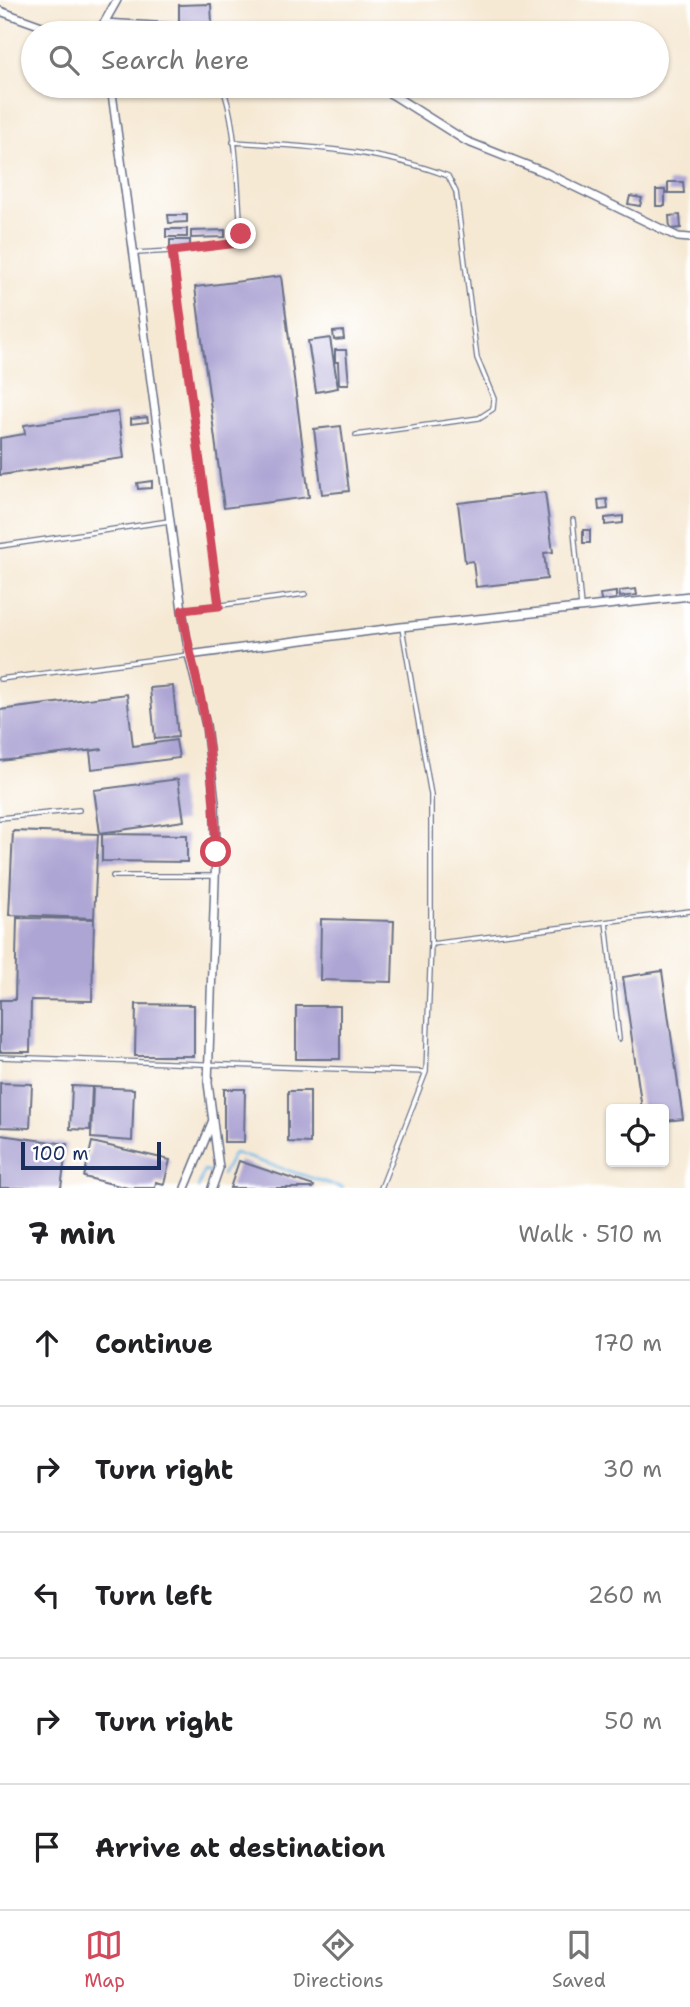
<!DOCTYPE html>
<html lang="en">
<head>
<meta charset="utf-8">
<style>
  :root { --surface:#fff; --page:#f6f6f6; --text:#202124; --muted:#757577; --line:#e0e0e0; --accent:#d1495b }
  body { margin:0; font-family:"Shantell Sans",sans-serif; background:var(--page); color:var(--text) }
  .controls { position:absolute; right:21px; bottom:21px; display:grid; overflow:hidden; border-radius:7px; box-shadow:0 2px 5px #0004 }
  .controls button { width:63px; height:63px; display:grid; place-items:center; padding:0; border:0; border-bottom:2px solid var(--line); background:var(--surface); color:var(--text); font:35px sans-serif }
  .scale { position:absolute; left:21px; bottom:18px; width:140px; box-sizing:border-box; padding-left:7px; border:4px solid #1b2f5e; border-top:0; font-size:19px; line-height:24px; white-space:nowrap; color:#1b2f5e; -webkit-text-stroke:5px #fff; paint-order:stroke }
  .stop { position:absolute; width:21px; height:21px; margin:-16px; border:5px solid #d1495b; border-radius:50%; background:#fff }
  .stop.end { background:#d1495b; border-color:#fff; box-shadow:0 2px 7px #0008 }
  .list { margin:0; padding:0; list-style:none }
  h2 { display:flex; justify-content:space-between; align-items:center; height:91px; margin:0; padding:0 28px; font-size:30px }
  h2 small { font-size:23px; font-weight:400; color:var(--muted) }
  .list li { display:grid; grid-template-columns:46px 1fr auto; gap:21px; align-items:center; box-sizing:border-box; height:126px; padding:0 28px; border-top:2px solid var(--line) }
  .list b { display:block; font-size:26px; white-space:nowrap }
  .list em { font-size:23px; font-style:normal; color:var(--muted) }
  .icon { flex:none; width:38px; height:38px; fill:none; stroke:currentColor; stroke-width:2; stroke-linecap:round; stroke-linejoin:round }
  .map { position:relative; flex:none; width:690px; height:1188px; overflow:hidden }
  .search { position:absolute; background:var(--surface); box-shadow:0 2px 5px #0004; left:21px; right:21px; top:21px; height:77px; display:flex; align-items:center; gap:18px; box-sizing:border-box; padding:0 24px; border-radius:38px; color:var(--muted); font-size:26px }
  .sheet { height:721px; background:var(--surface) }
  nav { display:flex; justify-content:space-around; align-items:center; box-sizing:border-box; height:98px; border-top:2px solid var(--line); background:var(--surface); font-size:19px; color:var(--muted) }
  nav a { display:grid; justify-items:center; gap:4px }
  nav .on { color:var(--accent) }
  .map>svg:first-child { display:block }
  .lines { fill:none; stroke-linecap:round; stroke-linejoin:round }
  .stream { stroke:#74baeb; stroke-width:2.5 }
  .building { fill:#ada5d4 }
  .lane-casing { stroke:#687087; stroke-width:6 }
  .street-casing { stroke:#687087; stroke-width:10 }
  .lane { stroke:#fff; stroke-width:3.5 }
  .street { stroke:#fff; stroke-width:7 }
  .route { stroke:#d1495b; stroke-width:9 }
</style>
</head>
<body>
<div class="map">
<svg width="690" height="1188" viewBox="0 0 690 1188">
  <rect width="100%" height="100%" fill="#fff"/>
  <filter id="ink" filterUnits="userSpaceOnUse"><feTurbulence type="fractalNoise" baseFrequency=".0143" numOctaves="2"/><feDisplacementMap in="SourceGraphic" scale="14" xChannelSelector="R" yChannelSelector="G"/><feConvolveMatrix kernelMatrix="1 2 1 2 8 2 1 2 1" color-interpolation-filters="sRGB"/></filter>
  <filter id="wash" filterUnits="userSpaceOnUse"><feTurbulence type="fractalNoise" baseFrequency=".00686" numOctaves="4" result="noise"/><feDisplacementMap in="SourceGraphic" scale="28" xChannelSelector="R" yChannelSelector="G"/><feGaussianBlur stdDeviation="1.57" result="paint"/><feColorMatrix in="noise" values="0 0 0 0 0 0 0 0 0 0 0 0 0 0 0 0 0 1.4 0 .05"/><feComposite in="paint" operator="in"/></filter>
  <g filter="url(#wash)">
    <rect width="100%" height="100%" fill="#f6e9d4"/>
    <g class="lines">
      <!-- stream -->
      <path class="stream" d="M222,1175l12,-22 109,35
        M198,1188l6,-18 7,2"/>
    </g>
    <g id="blocks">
      <!-- building -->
      <path class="building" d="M211,4l1,19h-33v-18z
        M668,182h15l1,11h-16z
        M656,190h9v16h-9z
        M630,196l12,2 -2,8 -12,-2z
        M168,215h19v7l-18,1z
        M680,215l1,13 -11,1 -1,-13z
        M166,229h21v8h-21z
        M225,230v7l-34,1v-7z
        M170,240h20v8l-20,1z
        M281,276l28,221 -85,11 -29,-221z
        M343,331l1,8 -10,1 -1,-8z
        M330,338l8,50 -22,4 -8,-51z
        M335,350h11l3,34h-10l-1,-22h-3z
        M118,412l6,46 -124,17v-37l25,-4 -1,-9z
        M147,417l1,5 -17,2v-5z
        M341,426l8,65 -27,3 -8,-65z
        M152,481v7l-14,1 -1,-6z
        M545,492l8,60 -9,1 3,26 -71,8 -3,-26 -8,1 -7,-59z
        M607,499l1,10 -9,1 -1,-10z
        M623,516v7l-18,2v-7z
        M583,530h7v13h-7z
        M636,589l1,6 -17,2 -1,-6z
        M616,592v7l-15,2 -1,-7z
        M173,686l5,51 -23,2 -5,-51z
        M127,694l6,52 43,-6 3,18 -87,11 -2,-18 13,-2 -103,12v-51z
        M178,779l6,42 -84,12 -6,-43z
        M13,831l85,3 -4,84 -85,-3z
        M102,834l85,1v27l-85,-1z
        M17,918l77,1 -2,82 -61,-1 -1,52h-30v-52h15z
        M321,919l73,2 -2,61 -72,-2z
        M662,971l21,148 -19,2v-12h-22l-19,-132z
        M136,1004l58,1v51h-59z
        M296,1006h44v53h-44z
        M0,1083l32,1 -2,44 -30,-1z
        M72,1086l20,1 -2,43 -20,-1z
        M93,1087l41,2 -2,52 -41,-3z
        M224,1089h21l-1,53h-20z
        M288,1091h22v52l-22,-1z
        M0,1135l67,9 -6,44h-61z
        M92,1142l78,18 -6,24 -8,-2 -1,6h-27l-44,-11z
        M239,1161l75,25 -1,2h-83z"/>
    </g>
  </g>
  <g filter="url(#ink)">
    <use href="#blocks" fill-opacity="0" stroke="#687087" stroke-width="2"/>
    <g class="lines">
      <defs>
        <path id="lane" d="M233,142c73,4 147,8 215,34l8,16 21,166 17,41 -1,10 -14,9 -123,17
          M136,253l36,-2
          M573,520l8,87
          M0,546l169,-25
          M220,606l-48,-355 66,-8 3,-8c-3,-42 -4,-113 -19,-149
          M184,610l121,-16
          M402,628l29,167v149l259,-33
          M0,679l189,-24
          M0,818l79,-8
          M113,876h102
          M606,922l13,117
          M0,1057l426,15 5,-128
          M381,1188l45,-116"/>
        <path id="street" d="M0,11l61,22
          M94,33l10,-10 101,6 14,4
          M105,33l-1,-10 13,-23
          M111,86l71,524 7,45 17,70 9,77 1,50 -8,231 11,85 -7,20
          M374,86l19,9 73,46 78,31 134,65 12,1
          M189,655l212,-28 289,-31
          M185,1188l28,-68"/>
      </defs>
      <!-- lane casing -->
      <use href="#lane" class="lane-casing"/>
      <!-- street casing -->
      <use href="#street" class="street-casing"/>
      <!-- lane -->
      <use href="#lane" class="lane"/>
      <!-- street -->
      <use href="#street" class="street"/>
    </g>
  </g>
  <g class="lines" filter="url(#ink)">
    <!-- route -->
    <path class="route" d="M216,852c-1,-42 -4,-83 -10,-125 -6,-39 -18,-78 -24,-117l37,-4 -47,-355 66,-8 3,-9"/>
  </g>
</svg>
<div class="controls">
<button><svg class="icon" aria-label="locate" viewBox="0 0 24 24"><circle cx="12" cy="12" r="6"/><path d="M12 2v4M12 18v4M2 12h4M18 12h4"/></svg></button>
</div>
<div class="scale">100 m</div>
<div class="stop" style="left:216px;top:852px"></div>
<div class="stop end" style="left:241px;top:234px"></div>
<div class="search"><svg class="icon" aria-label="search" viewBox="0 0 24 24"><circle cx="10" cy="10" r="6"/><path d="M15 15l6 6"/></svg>Search here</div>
</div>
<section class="sheet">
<h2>7 min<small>Walk · 510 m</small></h2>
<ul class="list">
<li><svg class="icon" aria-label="ahead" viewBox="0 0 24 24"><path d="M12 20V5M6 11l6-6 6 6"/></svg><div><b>Continue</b></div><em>170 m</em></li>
<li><svg class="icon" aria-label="right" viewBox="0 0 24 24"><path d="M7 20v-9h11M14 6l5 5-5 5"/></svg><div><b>Turn right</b></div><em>30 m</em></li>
<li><svg class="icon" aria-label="left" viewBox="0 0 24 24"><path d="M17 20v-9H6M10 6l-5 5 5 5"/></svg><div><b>Turn left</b></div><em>260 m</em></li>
<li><svg class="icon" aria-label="right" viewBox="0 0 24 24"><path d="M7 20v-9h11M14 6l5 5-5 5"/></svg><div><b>Turn right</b></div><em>50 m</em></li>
<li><svg class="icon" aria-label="arrive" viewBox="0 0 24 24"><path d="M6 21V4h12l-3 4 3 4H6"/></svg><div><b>Arrive at destination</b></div></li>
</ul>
</section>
<nav>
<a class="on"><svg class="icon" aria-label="map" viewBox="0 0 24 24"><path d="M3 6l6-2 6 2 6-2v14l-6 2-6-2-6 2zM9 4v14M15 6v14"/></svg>Map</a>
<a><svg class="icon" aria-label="directions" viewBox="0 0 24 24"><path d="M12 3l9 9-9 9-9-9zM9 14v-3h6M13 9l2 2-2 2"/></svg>Directions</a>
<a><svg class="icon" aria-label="saved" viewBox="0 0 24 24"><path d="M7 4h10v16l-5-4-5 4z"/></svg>Saved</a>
</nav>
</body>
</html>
